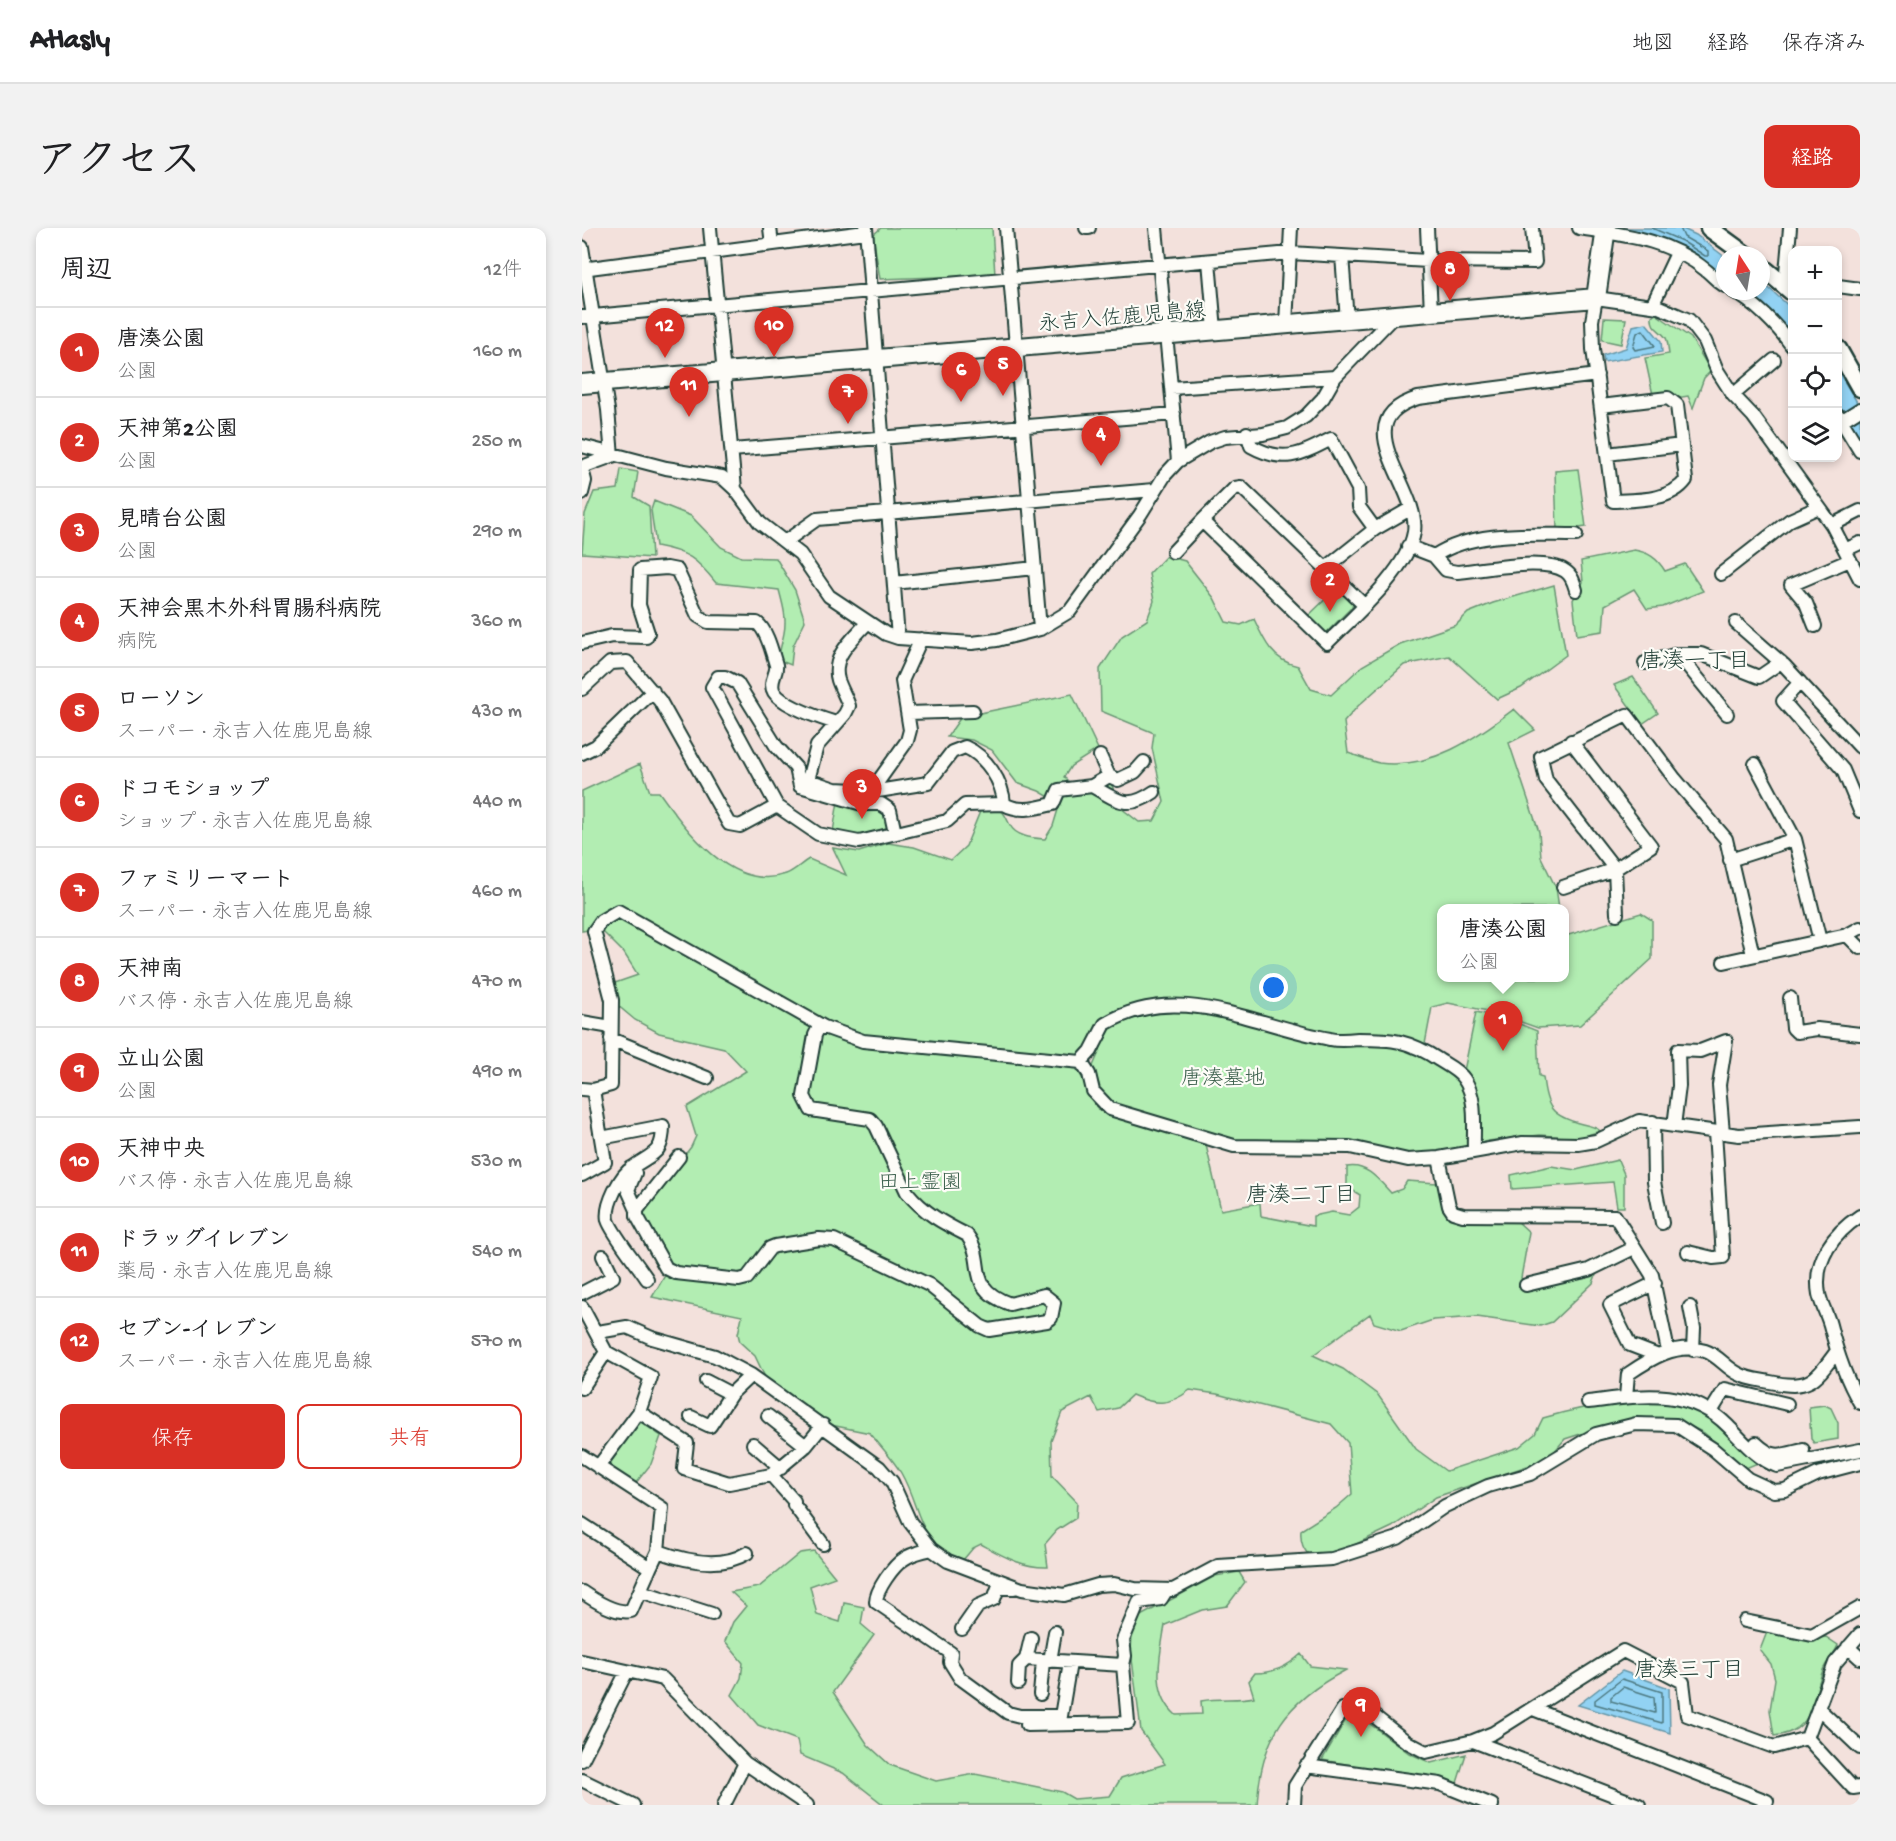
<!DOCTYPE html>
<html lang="ja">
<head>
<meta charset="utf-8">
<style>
  :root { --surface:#fff; --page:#f2f2f2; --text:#202124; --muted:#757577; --line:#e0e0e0; --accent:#d93025 }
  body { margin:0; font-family:"Gochi Hand","Klee One",sans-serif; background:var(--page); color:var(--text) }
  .controls { position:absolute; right:18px; top:18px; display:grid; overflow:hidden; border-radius:12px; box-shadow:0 3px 9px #0003 }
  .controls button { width:54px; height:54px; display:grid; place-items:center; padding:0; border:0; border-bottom:2px solid var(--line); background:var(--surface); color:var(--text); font:30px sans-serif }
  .compass { position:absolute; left:1134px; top:18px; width:54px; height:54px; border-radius:50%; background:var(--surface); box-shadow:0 3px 9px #0003; rotate:348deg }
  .you { position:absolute; left:692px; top:760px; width:21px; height:21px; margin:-15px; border:4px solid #fff; border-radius:50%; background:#1a73e8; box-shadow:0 0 0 9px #1a73e833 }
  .badge { display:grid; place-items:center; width:39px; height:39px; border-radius:50%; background:var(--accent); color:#fff; font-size:20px; font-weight:700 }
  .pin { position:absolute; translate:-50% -50px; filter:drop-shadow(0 2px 3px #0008) }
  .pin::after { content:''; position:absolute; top:32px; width:21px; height:18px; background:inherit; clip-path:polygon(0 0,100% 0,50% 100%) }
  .popup { position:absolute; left:855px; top:676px; width:132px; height:78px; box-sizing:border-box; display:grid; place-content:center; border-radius:12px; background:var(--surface); filter:drop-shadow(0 2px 4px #0005); font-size:20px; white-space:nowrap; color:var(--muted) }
  .popup b { font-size:22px; color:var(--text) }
  .popup::after { content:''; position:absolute; left:50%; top:100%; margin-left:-12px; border:12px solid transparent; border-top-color:var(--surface) }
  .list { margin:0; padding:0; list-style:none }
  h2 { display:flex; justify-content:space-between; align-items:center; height:78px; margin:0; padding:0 24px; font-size:26px }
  h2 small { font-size:20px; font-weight:400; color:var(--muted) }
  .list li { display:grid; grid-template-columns:39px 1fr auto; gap:18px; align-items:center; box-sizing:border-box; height:90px; padding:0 24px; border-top:2px solid var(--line) }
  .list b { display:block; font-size:22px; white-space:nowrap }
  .list p { margin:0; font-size:20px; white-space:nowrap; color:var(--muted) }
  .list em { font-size:20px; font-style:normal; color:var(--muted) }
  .actions { display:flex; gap:12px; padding:18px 24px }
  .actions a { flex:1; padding:14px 0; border:2px solid var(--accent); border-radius:12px; text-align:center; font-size:21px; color:var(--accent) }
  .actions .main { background:var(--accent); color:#fff }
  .icon { flex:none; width:33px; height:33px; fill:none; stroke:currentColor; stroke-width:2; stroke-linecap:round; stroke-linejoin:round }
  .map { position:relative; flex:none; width:1278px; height:1577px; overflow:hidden; border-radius:12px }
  header { display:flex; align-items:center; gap:36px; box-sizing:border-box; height:84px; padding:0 30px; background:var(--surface); border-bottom:2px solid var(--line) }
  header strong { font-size:28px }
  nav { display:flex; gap:33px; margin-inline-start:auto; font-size:21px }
  .intro { display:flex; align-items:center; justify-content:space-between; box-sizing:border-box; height:144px; padding:0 36px }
  h1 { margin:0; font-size:42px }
  .button { padding:15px 27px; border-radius:12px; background:var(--accent); color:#fff; font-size:21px; font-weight:700 }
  main { display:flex; gap:36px; padding:0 36px }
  aside { flex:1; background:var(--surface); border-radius:12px; box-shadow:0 3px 9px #0003 }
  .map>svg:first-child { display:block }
  .green { fill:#b2edb2; stroke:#689573; stroke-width:1.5 }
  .water { fill:#92d2f3; stroke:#6496a7; stroke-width:1.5 }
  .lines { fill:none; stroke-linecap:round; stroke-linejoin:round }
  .shore { stroke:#4d7980; stroke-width:1.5 }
  .street-casing { stroke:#1f3d34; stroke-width:16 }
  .secondary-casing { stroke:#1f3d34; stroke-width:21 }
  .primary-casing { stroke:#1f3d34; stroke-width:22 }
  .street { stroke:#fdfcf7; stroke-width:12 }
  .secondary { stroke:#fdfcf7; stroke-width:16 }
  .primary { stroke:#fdfcf7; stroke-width:18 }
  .labels { text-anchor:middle; stroke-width:4.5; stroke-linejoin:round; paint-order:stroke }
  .street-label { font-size:21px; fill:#1f3d34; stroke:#fdfcf7 }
  .park-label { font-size:21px; fill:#3c604d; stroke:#fdfcf7 }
  .neighbourhood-label { font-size:22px; fill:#1f3d34; stroke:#fdfcf7 }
</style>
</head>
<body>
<header>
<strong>Atlasly</strong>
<nav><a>地図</a><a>経路</a><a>保存済み</a></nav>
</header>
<div class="intro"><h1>アクセス</h1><a class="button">経路</a></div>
<main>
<aside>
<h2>周辺<small>12件</small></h2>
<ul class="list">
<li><span class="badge">1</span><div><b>唐湊公園</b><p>公園</p></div><em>160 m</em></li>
<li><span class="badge">2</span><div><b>天神第2公園</b><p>公園</p></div><em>250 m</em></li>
<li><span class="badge">3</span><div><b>見晴台公園</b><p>公園</p></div><em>290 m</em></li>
<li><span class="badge">4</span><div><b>天神会黒木外科胃腸科病院</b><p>病院</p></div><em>360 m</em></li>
<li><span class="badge">5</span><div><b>ローソン</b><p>スーパー · 永吉入佐鹿児島線</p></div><em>430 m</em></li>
<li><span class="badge">6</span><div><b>ドコモショップ</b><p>ショップ · 永吉入佐鹿児島線</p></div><em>440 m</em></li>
<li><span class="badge">7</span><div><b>ファミリーマート</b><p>スーパー · 永吉入佐鹿児島線</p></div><em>460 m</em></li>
<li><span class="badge">8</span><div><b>天神南</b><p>バス停 · 永吉入佐鹿児島線</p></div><em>470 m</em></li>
<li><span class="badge">9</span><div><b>立山公園</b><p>公園</p></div><em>490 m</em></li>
<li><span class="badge">10</span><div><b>天神中央</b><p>バス停 · 永吉入佐鹿児島線</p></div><em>530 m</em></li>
<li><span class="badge">11</span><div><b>ドラッグイレブン</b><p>薬局 · 永吉入佐鹿児島線</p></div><em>540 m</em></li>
<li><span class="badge">12</span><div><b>セブン-イレブン</b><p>スーパー · 永吉入佐鹿児島線</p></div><em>570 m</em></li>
</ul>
<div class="actions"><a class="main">保存</a><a>共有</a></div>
</aside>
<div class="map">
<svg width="1278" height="1577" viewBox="0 0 1278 1577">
  <rect width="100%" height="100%" fill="#f3e1dc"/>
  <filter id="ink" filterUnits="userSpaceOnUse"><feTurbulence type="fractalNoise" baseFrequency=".0167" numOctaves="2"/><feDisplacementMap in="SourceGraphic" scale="12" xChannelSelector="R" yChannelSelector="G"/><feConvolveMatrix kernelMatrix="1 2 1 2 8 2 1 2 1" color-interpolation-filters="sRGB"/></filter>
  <g filter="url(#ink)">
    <!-- green -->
    <path class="green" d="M299,0h111l3,47 -115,4 -7,-44z
      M1074,86l35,24 20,33 -7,7 -11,30 -5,-12 -12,2 -23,-3 -8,-37 24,-4c-1,-5 -1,-13 -3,-16 -6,-9 -15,-9 -14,-22z
      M1022,90l22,1 -5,25 -19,-4z
      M39,241l17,3 -4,25 15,9 3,52 -70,-5 3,-39 9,-22 24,-3z
      M996,241l8,58 -29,4 -2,-60z
      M72,273l37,15 30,31 20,10 35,1 19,32 10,31 -12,25 -2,19 -10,-4c-3,-11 1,-16 3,-28 3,-15 -1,-28 -5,-43l-63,-7c-20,-25 -28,-31 -60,-37l-5,-36z
      M1052,322c14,2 23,8 31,21l20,-7 18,27 -40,16 -16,2 -13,-20 -29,16 -2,26 -26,4 -4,-35 10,-18 -2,-21z
      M584,328l19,5 29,37 12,24 15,3 13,-6c10,22 19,42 44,47l13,23 20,6 31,-29 38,-22 56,-19 12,-12 25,-10 61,-18 12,70 -45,33 -24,11 -48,-43 -45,9 -46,41 -14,16 4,31c10,3 21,8 31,10 53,7 96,-25 135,-54l21,21 -26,13 30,89 2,25 15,31 3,20h-117v70h122l1,-42 76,-23 11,7v39l-72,66 -42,3 -45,-16 -45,-9 -16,4 -7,37 -32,-8 -62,-1 -142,-34 -33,-2 -48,18 -10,8 -13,25 -6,5 -2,15c12,14 10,32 26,43l103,32 15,65 39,-7 1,13 52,10v-10l19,-4 17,3 10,-8 1,-12 -13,-8v-20c19,-4 32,13 44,26l11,-4 5,-8 30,2 6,21 23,16 52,2 11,10 -8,46 9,7 66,-10 -3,8 -41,39 -12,4 -63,-9 -44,3 -32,11 -27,-8 -4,-9 -57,41 30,14 35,26 38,54 30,22 73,-24 16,-13 8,-16c40,-12 120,-27 159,-9 15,8 44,40 58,53l-14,6 -42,-35 -26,-13 -85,10 -28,9 -17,20 -112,38 -44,30 -40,19 -40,12c-9,-8 -12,-16 -11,-28l35,-22 16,-14 -4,-51 -17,-19 -114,-30 -27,-4c-21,16 -35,15 -58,5l-14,13 -19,4 -8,-15 -29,15 -11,29 1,35 25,26 -1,16 -19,12 -12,14 3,23c-25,1 -45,-11 -67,-23l-8,4 -10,12c-48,-18 -40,-48 -62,-87 -8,-14 -21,-27 -31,-40l-39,-8 -66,-48 -10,-21 -15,-14 -2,-8 4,-18 -90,-19 17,-28 -30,-56 52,-66 5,-11 -9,-29 59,-36 -22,-23 -65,-15 -24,-13 -19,-16 -4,-20 26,-9 -14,-22 -25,-25 -17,3v-140l58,-27 10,28h9c27,38 73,101 127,82 8,-3 16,-11 23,-15l37,16 -13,-27 26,4 29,-9 26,4 37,13 15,-14 15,-37 14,-3c11,8 9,8 15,19 6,12 23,13 35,14l8,-13 7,-23 -21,-12 -22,-8 -25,-33 -20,-10 -25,-3 14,-20 111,-23 26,55 -27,17 -7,11 6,6h41l10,25 18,14 15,-1 10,-19 -12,-54 2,-15 -53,-22 -1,-42 22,-33 25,-16 7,-19 -5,-27z
      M755,360l16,15v3l-26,26h-6l-14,-15z
      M1051,449l25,36 -16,11 -28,-39z
      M256,573l42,7 7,5 3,13c-15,14 -39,10 -57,6z
      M590,779c40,5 78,19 117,25 33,5 68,4 101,10 29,6 51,27 80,34l-6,-5 12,-59 31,7 30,12 2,45 4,1c3,30 8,39 39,47 7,2 13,2 18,7l-22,7 -38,-3 -52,6 -60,14h-24l-167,-14 -120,-34 -13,-7 -11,-34 7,-16 4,-19 10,-7z
      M1036,932l6,14v33h-7l-4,-25 -101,7 -1,-14 40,-9 25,4z
      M1243,1177l6,3 7,15v16l-24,4 -3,-4 -2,-32z
      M57,1193l22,15 -10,28 -16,20 -23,-14 -1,-8z
      M232,1323l21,26 -25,9 7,29 23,7 4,-19 20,4 -3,17 13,11 -41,57 35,53 22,20 46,16 39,-7 87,18 12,7 36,-3 11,-18 44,-14 -24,-33 -10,-80 2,-31 82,-44 24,-4 6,10 -18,24 -25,4 -37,15c-5,31 -15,67 11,90l26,-1 -1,-13c20,-4 35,0 53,-4l-5,-16 6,-8c19,0 32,-6 46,-19l9,12 36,4c-60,31 -85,67 -89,135h-373l-41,-32 -43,-18 -3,-15 -39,-15 -26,-30 9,-17 2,-15 -18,-22 8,-19 13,-16 -15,-14 28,-5 41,-34z
      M1185,1404l44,7 15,-2 12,8c-3,9 -11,15 -15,25 -12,32 -8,61 -49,66l-4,-26 5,-31 -4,-15 -11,-14z
      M763,1493h21l43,32 22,10 35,-9 -9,29 -135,-23z"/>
    <!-- water -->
    <path class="water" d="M1040,0h59l15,7 29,22v22c-33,-23 -62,-45 -103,-51z
      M1179,53l31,28v28l-8,-12 -43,-34h20z
      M1064,95l15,18 1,11 -58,10 -1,-7 23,-7 7,-22z
      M1256,143l22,36v35l-22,-37z
      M1040,1443l47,17 1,45 -92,-28z"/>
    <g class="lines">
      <!-- shore -->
      <path class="shore" d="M1070,0l30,13 23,15h3v-5l-24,-14 -4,-9
        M1061,102l12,16 -20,4 -2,-3 4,-14z
        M1040,1451l40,13v31l-67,-19v-4z
        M1041,1459l31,10 1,16 -44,-12v-4z"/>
      <defs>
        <path id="street" d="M128,0l25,261
          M188,0l2,16
          M284,0l32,410
          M424,0l34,401
          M504,0h3
          M574,0l22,233
          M845,0l4,84
          M997,0c46,7 90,11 128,43 6,5 11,11 18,15
          M0,19l26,163 4,46
          M760,28l5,64
          M627,33l6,69
          M0,41l283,-37
          M1208,55l-5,1 5,-56
          M1256,58l22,3
          M1151,63c22,12 44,34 59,55
          M1070,78l25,-53
          M0,89l708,-64 138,8 107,1 -3,-34
          M704,96l5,-96
          M589,160l164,-11
          M1151,167l41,-35
          M1019,178l67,-8 9,7 9,75c-15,21 -49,20 -73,21l-20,-152 -1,-28 4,-23 63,9 30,13 16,21 12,29 16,25 20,21 79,109 28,54
          M1256,187l22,36
          M1259,193l19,-12
          M665,205l4,13c32,18 49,9 80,-7l27,50 1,18 16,22
          M0,218l84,22 56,9 13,12 25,34 40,31 29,42 57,38 12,4 74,5 25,-3 43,-11 30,-18 70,-96 25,-40 13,-14 32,-19 15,-5 38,-3 24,-6 19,-12 17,-18 12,-21 59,-61
          M150,222l442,-36
          M1025,226l75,-9
          M0,239l30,-11
          M0,241l3,12 -3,12
          M1250,297l28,-14
          M204,313l31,-22 337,-29
          M826,318l26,10 12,14 11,2c25,-2 86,-15 108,-1 7,4 9,12 11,19
          M1263,322l15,-7
          M591,324l29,-31
          M852,328c40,-26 96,-21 142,-21
          M744,340l49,-39 35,-20
          M1139,346l69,-54 29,-13
          M312,355l141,-15
          M783,378l-124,-119 -6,1 -33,33 125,122c26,-26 81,-73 87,-111 7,-44 -72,-111 4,-134l179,-23
          M285,395c-14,16 -36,33 -29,57 3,9 8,17 11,26l-4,8 -28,32 -9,34 27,9 43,2 -1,-8 30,-42 3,-11 -8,-49 19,-42
          M1154,395l48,42 76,82
          M1233,398l-9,-23 -15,-18 59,-25
          M0,415l30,-7 34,1 2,-4 -9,-28 1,-35 27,-2 10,2 21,46 10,6 49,1c10,7 15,29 19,42 2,8 -8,17 -2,27 9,14 46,26 62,31
          M1096,426l49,60
          M1063,435l33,-9h23l58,23 22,-15
          M1218,454l-17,19 60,69 17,41
          M0,461l28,-26 17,-1 33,39 69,123 11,2 37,-20 -65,-119 6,-10h7l12,6 39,63 20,22 4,18 62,18h19l9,6 5,23
          M327,485l64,-2
          M0,525l14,-7 57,-55
          M1173,536l40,75 25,102
          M527,548l9,4 17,-8 9,-10
          M510,558c25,14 35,25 62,6
          M422,576c16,9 32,4 49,0l6,-14 33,-4 17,-10 -9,-20
          M195,578l41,28 41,8 88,-21 18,-16 39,-1c-1,-22 -18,-48 -39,-57l-13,5 -24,31 -50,8
          M1148,632l65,-21
          M981,659l52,-18 36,-23 -80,-105
          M1035,686l-2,-45 -69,-89 -5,-23 86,-42 48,64 51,60 27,116
          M1265,707l13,13
          M1142,734l123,-27 13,-7
          M1208,770l3,30 4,4 20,-3 43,5
          M0,794l29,5
          M29,811l96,39
          M499,834l10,-11 14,-27c72,-44 151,2 225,15 9,2 19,1 28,0 35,0 51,1 81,21 8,5 20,11 25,19 14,20 9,49 10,71
          M0,861l11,1 18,-5 1,-85 -18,-69 7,-10 17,-10 206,116 39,14 218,21 8,12 4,17 17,18 124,37 116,1 58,13 31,-2 84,-15 55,1 18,-3 43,-20 100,14 121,-8
          M1071,894l1,60 8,41
          M1092,898l5,-40 -1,-36 22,1 26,-10 -7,44 4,48
          M19,910l62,-12c0,28 -10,27 -30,41 -13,8 -28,38 -25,53 4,13 30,45 39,59
          M857,930l10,48 4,6 10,3 152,1 37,59 16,76
          M49,940l4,5 -7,17 9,20v6l29,52 10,5 63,7 8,-2 23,-30 5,-2 44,-7 15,1 95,45 51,41 9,4 58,-9 4,-3 3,-15 -10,-8 -34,9c-47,-17 -22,-41 -43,-69 -24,-12 -43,-22 -60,-43l-31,-66 -6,-7 -59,-9 -7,-14 11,-61 5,-10
          M0,947l23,-13 -12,-72
          M55,982l42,-53
          M1278,988c-26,17 -47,44 -41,78 2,10 8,20 11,31 7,28 15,53 30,78
          M1106,1024l25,6 10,-1 -8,-125
          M1073,1055l-45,22 20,40 26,10
          M944,1057l63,-15 45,-22
          M0,1065l31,-16 -10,-21
          M0,1079l24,45 -24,36
          M1108,1079l4,21 -1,22
          M16,1104l29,-5 25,11 63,18 36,19 128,92 13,15 18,40 21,27 17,12 74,28 42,6 34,-10 16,-1 21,5 38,1 45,-24 114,-7 66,-21 47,-32 43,-20 42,-12 66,-40 40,-10 40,1 37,24 35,30 26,12 11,-1 33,-16 42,-11
          M124,1153l25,13
          M1044,1169l2,-23c22,-15 48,-32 77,-23 13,4 21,17 34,23 9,5 21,6 31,8 39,8 44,0 67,-31
          M1006,1174c52,-6 100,-16 140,24 15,15 29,33 49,40l83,-16
          M1130,1182l13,-21 62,15
          M57,1184l48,31 -3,26 45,14 42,-8 35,-29 17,-21
          M186,1188l38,30
          M109,1189l19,9 21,-32 20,-19
          M1174,1215c18,17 25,12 47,7
          M171,1216l28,24
          M0,1228l80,52 -4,43 -8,17 -68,-44
          M16,1239l41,-55 12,-35 -45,-25
          M189,1247l23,26v4l29,39
          M349,1321c-10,3 -19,4 -27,10 -11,7 -28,31 -28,43l75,51 -1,9 10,16 48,35 12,3h41l9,-53
          M76,1323c27,10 63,18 89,2
          M58,1363l72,23
          M0,1364c13,9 33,22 49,19l19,-43
          M1163,1393l67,14 48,-27
          M380,1401l16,-23 16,-7 4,-11h16
          M1266,1419l12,11
          M444,1431l97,6 5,58 -101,2
          M0,1433l81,18 82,84 62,42
          M468,1433l5,-29
          M541,1437l2,-9 -2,-16 16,-38 22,-3 5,-8
          M436,1455l1,-17 7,-7 5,-21
          M458,1466l3,-33
          M1236,1480l42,40
          M951,1481l234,92 -2,4
          M1225,1510l28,-75 25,-29
          M1225,1510l46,50 7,-1
          M891,1513l166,64
          M0,1532l45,-89
          M724,1538l134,18 52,21
          M0,1552l51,25
          M142,1577l21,-42
          M712,1577l1,-19 48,-77 31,7 33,26 19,10 47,-11 20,-8 130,-82 60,31 4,33 87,32 33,-9"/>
        <path id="secondary" d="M1127,0l37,27
          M1179,38l31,26
          M1256,121l22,39"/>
        <path id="primary" d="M0,156l1014,-86 10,-70"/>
      </defs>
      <!-- street casing -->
      <use href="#street" class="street-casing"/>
      <!-- secondary casing -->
      <use href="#secondary" class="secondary-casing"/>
      <!-- primary casing -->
      <use href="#primary" class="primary-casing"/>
      <!-- street -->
      <use href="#street" class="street"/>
      <!-- secondary -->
      <use href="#secondary" class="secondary"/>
      <!-- primary -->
      <use href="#primary" class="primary"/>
    </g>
  </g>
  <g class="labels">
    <!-- street labels -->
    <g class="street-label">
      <text transform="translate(540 88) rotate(-5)" y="7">永吉入佐鹿児島線</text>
    </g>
    <!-- park labels -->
    <g class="park-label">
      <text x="641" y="856">唐湊墓地</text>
      <text x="338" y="960">田上霊園</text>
    </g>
    <!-- neighbourhood labels -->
    <g class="neighbourhood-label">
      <text x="1113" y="439">唐湊一丁目</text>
      <text x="719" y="973">唐湊二丁目</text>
      <text x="1107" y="1448">唐湊三丁目</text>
    </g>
  </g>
</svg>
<div class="controls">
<button>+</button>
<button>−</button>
<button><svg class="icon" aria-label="locate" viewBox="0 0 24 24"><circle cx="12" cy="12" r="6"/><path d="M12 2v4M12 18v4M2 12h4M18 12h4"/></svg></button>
<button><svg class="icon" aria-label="layers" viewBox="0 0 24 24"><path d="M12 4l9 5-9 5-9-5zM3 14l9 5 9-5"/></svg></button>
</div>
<svg class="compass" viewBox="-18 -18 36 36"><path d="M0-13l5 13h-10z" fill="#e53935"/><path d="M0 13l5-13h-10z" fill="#757577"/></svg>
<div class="you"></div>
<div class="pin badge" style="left:921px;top:823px">1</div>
<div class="popup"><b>唐湊公園</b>公園</div>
<div class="pin badge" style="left:748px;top:384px">2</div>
<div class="pin badge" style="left:280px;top:591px">3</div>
<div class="pin badge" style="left:519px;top:238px">4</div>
<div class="pin badge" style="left:421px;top:168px">5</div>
<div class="pin badge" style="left:379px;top:174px">6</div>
<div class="pin badge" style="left:266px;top:196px">7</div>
<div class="pin badge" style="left:868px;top:73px">8</div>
<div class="pin badge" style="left:779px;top:1509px">9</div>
<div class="pin badge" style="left:192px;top:129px">10</div>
<div class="pin badge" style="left:107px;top:189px">11</div>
<div class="pin badge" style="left:83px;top:130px">12</div>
</div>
</main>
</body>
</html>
